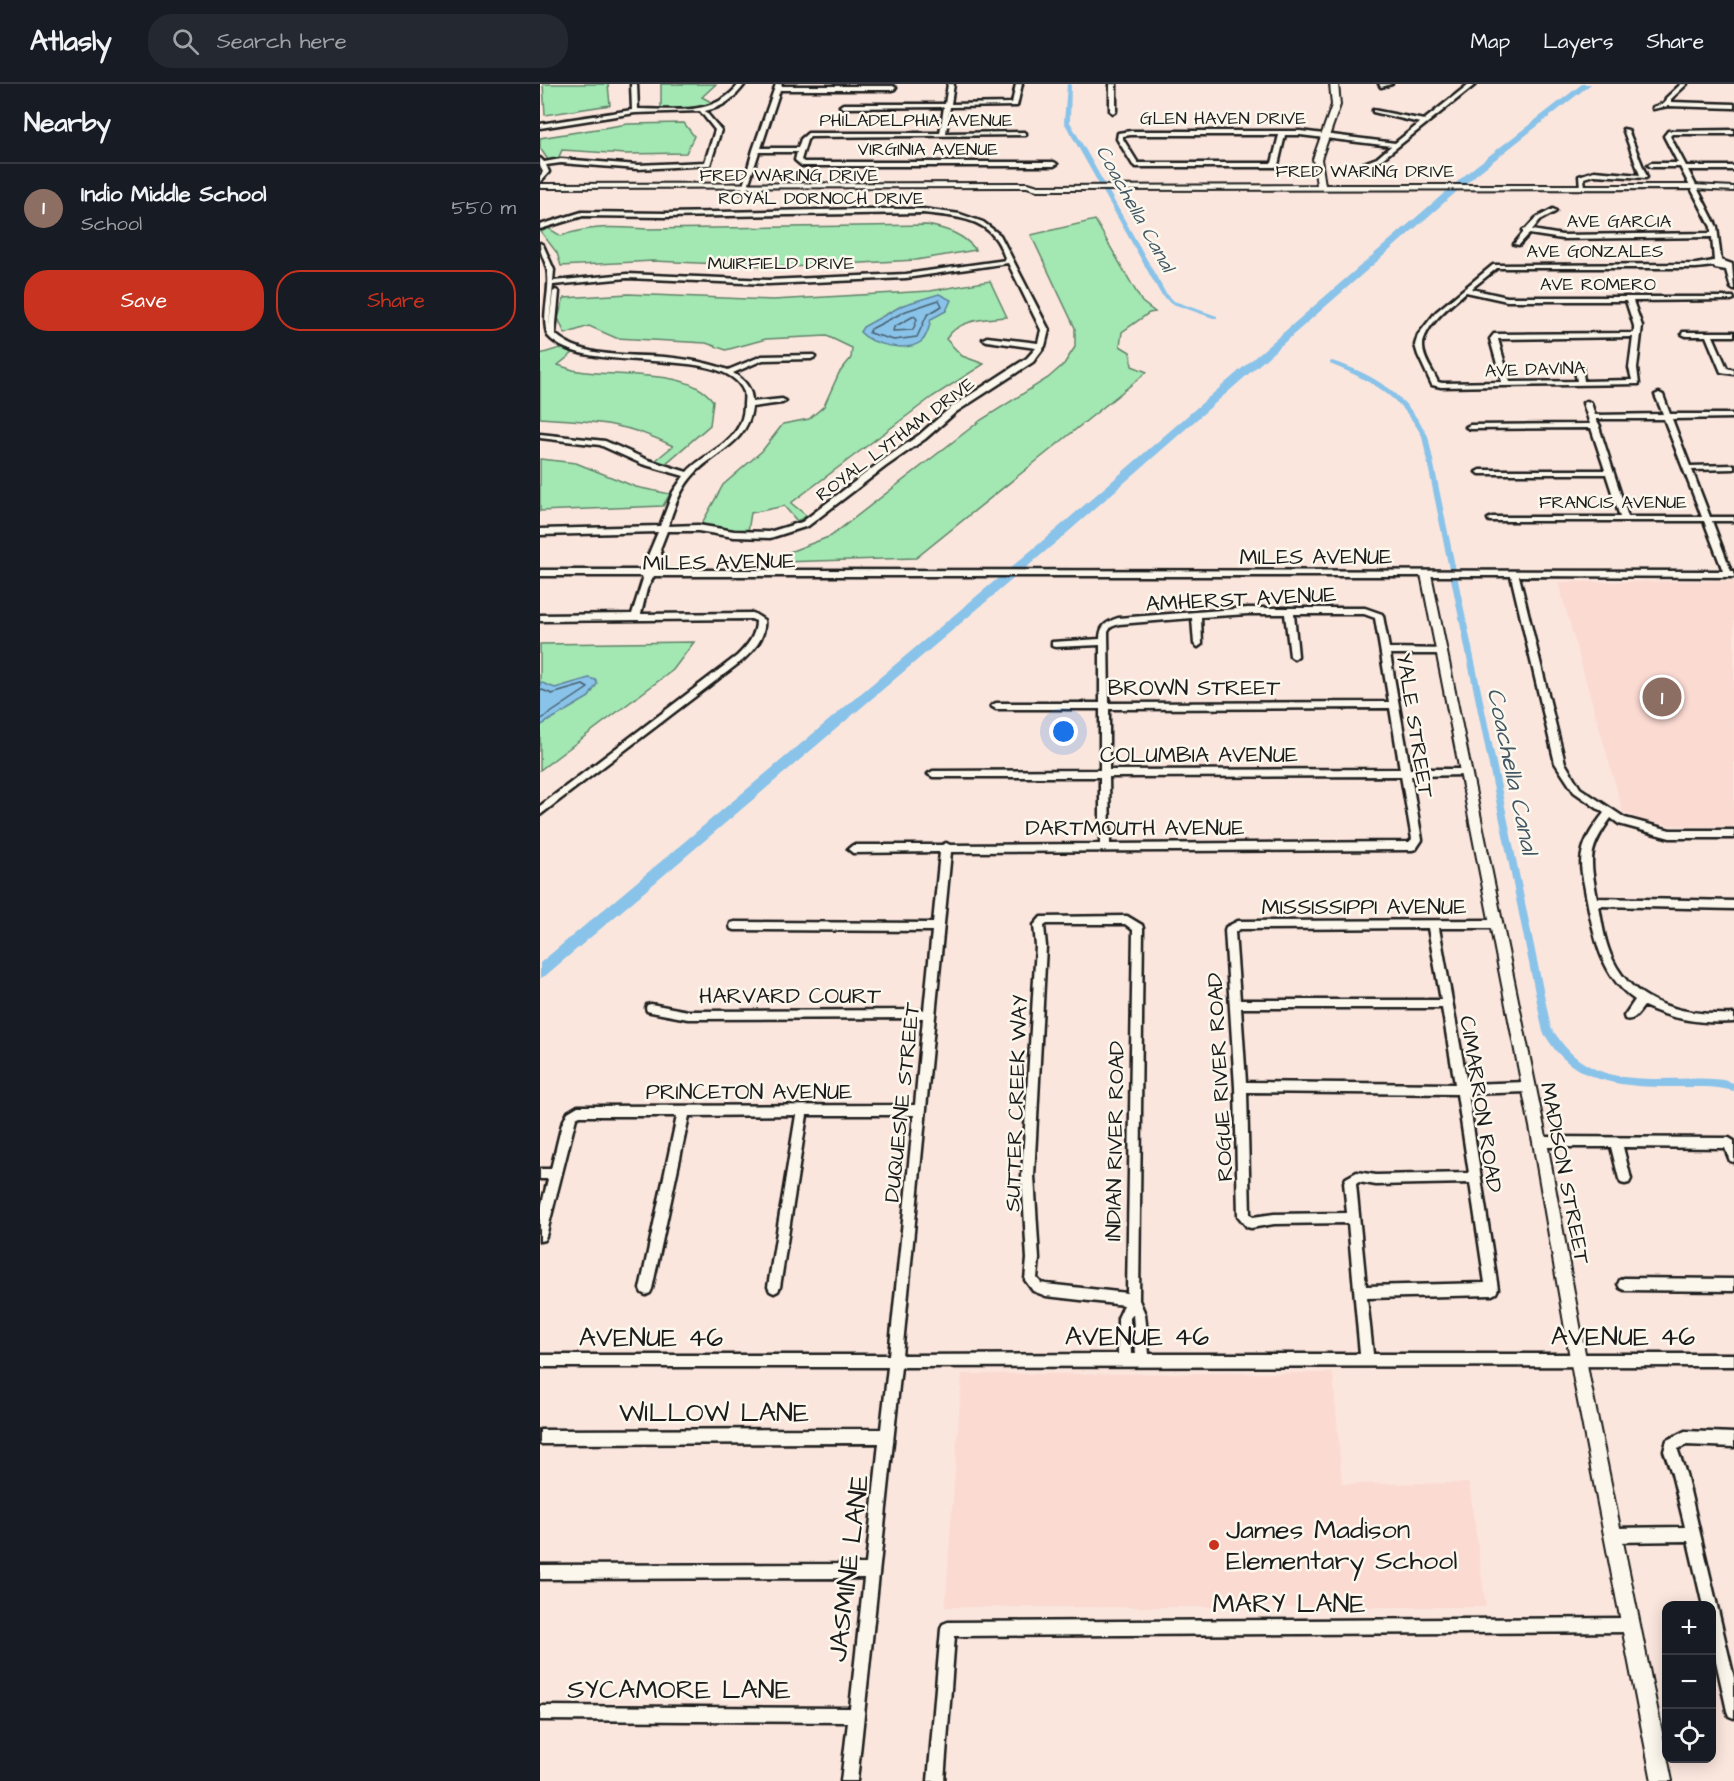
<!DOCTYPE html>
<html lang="en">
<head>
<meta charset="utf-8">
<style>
  :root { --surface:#171b24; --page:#242831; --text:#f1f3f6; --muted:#9ea1a6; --line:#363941; --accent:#c8321e }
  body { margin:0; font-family:"Architects Daughter",sans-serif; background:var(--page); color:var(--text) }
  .controls { position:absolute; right:18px; bottom:18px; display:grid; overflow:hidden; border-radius:12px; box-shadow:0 3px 15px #0003 }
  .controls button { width:54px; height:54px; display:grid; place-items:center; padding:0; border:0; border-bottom:2px solid var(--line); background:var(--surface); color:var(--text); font:30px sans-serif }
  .you { position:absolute; left:524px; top:648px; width:21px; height:21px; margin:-15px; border:4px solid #fff; border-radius:50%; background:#1a73e8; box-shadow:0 0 0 9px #1a73e833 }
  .badge { display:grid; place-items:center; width:39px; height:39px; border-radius:50%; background:var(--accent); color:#fff; font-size:20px; font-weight:700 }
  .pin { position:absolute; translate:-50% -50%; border:3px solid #fff; box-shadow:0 2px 6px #0006 }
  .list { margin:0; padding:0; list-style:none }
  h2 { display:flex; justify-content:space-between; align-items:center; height:78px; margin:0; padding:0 24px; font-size:26px }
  h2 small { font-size:20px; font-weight:400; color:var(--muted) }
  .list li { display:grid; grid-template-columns:39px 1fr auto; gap:18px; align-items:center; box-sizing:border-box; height:90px; padding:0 24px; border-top:2px solid var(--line) }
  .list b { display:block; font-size:22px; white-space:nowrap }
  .list p { margin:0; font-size:20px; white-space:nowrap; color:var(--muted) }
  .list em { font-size:20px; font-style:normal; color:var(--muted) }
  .actions { display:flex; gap:12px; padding:18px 24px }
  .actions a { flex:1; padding:14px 0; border:2px solid var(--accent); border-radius:24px; text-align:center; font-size:21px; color:var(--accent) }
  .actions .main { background:var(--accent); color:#fff }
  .icon { flex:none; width:33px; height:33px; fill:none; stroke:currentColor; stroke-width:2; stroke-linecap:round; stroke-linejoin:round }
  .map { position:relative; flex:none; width:1194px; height:1697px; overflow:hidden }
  header { display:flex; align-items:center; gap:36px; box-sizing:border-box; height:84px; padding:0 30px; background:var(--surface); border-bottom:2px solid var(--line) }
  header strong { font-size:28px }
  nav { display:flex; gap:33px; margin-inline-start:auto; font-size:21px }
  .search { width:420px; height:54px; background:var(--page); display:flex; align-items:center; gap:15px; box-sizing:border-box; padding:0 21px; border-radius:24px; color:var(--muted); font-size:22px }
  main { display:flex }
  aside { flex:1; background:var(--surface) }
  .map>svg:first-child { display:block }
  .built { fill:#fbdad2 }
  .green { fill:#a3e7b3; stroke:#608268; stroke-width:1.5 }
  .water { fill:#89c3e9; stroke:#5d8097; stroke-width:1.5 }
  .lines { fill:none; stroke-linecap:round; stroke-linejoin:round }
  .shore { stroke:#485f6e; stroke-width:1.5 }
  .canal { fill:#89c3e9; fill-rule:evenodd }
  .river { fill:#89c3e9; fill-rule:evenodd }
  .minor-casing { stroke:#1c1c1c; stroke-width:5 }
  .major-casing { stroke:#1c1c1c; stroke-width:4 }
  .minor { fill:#fbf7ec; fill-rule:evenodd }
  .major { fill:#fbf7ec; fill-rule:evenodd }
  .poi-dot { fill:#c8321e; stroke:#fbf7ec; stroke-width:2 }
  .labels { text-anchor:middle; stroke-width:5; stroke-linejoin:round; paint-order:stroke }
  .far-street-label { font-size:18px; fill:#1c1c1c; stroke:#fbf7ec }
  .far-water-label { font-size:20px; font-style:italic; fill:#425664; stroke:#fbf7ec }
  .street-label { font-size:22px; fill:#1c1c1c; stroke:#fbf7ec }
  .water-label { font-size:24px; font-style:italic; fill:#425664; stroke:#fbf7ec }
  .near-street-label { font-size:27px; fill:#1c1c1c; stroke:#fbf7ec }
  .near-poi-label { font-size:27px; fill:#1c1c1c; stroke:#fbf7ec; text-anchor:start }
</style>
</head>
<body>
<header>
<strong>Atlasly</strong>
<div class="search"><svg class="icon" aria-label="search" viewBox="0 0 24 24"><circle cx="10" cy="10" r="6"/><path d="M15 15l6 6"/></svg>Search here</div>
<nav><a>Map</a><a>Layers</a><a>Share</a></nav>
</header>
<main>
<aside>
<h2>Nearby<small></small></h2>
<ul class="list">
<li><span class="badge" style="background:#8d6e63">1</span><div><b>Indio Middle School</b><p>School</p></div><em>550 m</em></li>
</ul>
<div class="actions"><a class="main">Save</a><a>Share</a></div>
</aside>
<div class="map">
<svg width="1194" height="1697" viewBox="0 0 1194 1697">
  <rect width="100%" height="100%" fill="#fbe6dd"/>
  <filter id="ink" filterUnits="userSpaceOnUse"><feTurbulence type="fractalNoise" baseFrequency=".0167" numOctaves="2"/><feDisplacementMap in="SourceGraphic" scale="12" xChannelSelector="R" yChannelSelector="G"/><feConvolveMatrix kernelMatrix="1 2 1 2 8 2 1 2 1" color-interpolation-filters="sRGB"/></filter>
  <g filter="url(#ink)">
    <!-- built -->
    <path class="built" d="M1194,497v246l-67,-2 -25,-5 -19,-8 -65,-230z
      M793,1289l9,111 127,-1 17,124h-541l17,-233z"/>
    <!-- green -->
    <path class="green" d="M3,0h65l2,21 -65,10z
      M121,0h55l-14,13 11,6 -20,5 -32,2z
      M144,39l10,13 -8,17 -60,1 -64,-4 -4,9 -10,1 -8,-12v-10l88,-14z
      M555,136l47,82 13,10 -6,1 -27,19 -2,14 10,6 2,14 15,6 -231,186 -135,4 -2,-6 52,-20 150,-116 67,-42 16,-14 11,-17v-19l-44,-93z
      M387,141c20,4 36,9 49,25l-60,10 -126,7 -137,-6 -92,5 -4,-13 -16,-21 7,-4 13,8c29,-11 54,-9 85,-7z
      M450,197l17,36c-22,2 -49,2 -61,22l16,17 22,8 -52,33 -141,106 16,13 -10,5 -13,-15 -33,7 -3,18h-17l-30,-6 22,-40 39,-34 21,-27 26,-5 15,-13 15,-33 12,-15 1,-10 -25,-12 -61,3 -40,11 -20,-7 -90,-5 -27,-12 -24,8 -7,-16 6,-20 64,-4 145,6 157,-9z
      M20,264l13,5 -15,12 15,5c40,9 116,-4 140,31l-3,24 -45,39 -9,-4 17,-14c-47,-24 -82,-25 -133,-28v-64z
      M0,375l36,4 60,24 34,7 -7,12 -123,5z
      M154,558l-21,28 -133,100v-126z"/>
    <!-- water -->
    <path class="water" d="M399,210l12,6 -5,11 -15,8c-2,8 -3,16 -9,22 -15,12 -50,4 -62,-9l3,-5 40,-22z
      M49,594l7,2 1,4 -8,13 -49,29v-44l15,6z"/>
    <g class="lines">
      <!-- shore -->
      <path class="shore" d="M399,216l3,6 -15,9 -10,22 -23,3 -25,-7 2,-4 35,-18z
        M374,232l3,3 -4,11 -20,1 1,-4z
        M0,605l12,5 31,-9 5,3 -48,32"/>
      <!-- canal -->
      <path class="canal" d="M527,0h4l-1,38 95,170 9,9 43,15v2h-4l-43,-15 -10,-10 -96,-171z
        M792,277c44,14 74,34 96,75l123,592c8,11 16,23 27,31 41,31 97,15 145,21l11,3v8c-18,-5 -36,-4 -55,-4 -44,0 -92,0 -123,-36 -5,-6 -9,-13 -13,-19l-121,-596c-23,-41 -50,-55 -92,-72v-2z"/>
      <!-- river -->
      <path class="river" d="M1042,0h9l-113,89 -411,360 -522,443 -5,2v-15l519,-436 413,-358z"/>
      <defs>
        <path id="minor" d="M91,0h6l1,25c37,0 76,8 101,-25h6c-11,15 -22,23 -40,27l16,19 -11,35 -72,4 -77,-6 -15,2 3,7 -9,10v-6l3,-4 -3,-6v-8l4,4 17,-3 77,6 67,-3 10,-32 -15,-19 -65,2 -95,15v-4l92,-14z
          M236,0h6l-1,2h112l3,2 -3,2h-113l-19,58h37l3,-9 7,-6h132l4,-26 -101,1 -3,-2 3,-2h102l3,-20h6l-3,20 61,-1 4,-19h6l-5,22 -67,1 -4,26 78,-1 2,1v2l-216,2 -3,3 -6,20 3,2h250l3,2 -3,2h-252l-7,-6 2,-8h-38l-13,40 -5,1 12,-43z
          M570,0h6v27l-3,2 -3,-2z
          M839,0h13l-11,3z
          M929,0h7l-95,76 -18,7 -2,-1v-2l16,-6 14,-12 -91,-11h-15l-7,30 -3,2h-139l-3,-2 -16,-26 1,-6 13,-2h169l95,12 25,-20 -47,-11v-2l51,10zM591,51h148l-7,28h-134l-15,-24v-3z
          M1141,0h6l-16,15v3l63,2v4l-66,-2 -15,3v-2l12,-4 1,-5z
          M1083,45l5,1 19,47 -1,1 -52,-3 -10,3 1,9 -5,1 -1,-12 15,-5 46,4z
          M1194,46v4h-62l-2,2 16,30h48v4h-46l29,57 4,33 11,4 2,26 -3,-2 -5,-18 -11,-2 -1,-2 -18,2h-199l-26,21 36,8h226l1,2 -3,1 -98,1 9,25 -5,42 2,16 -198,3 -9,-2 -14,-30 -3,-10 3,-10 18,-23 57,-47 203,-1 18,-3 -2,-24 -150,2 -33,-5 -10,11 -5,-1 9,-11v-3l3,-1 10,-11 17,-9 3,2 -1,1 -15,8 -8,10 30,5 149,-2v-6l-31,-60h-29l-3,-2 3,-2h27l-14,-27 4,-5zM926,208l41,9h119l8,25v7l-140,1 -4,5 12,43 -60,1 -4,-1c-5,-11 -15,-23 -15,-35 -1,-20 29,-43 43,-55zM1093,253l-4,31 3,12 -48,1 -2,-15 -4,-2 -4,2 3,15 -67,1 -12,-43z
          M329,125h54l37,5 23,8 17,13 49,95 -4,16 -12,16 -77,50 -31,27 -40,28 -77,59 -38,12 -36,-1 -36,-6h-31l-7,18 2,8 -5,13 1066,1 -19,-50h-215l-1,-2 4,-2h128l-14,-43h-126l-4,-2 4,-2h125l-14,-42 -121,1 -4,-2 4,-2 120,-1 -7,-21 4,-2 4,2 4,12 68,-1 -8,-19 4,-2 4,2 7,19h64v4l-62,1 18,47 44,-1v4l-42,1 18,47h24v4h-22l19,50h3v6l-215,-1 46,187 15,25 45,30 45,12h64v8h-64l-51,-14 -8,-6c-24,33 -21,42 -14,80l137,3v8l-135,-3c3,18 6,38 14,54 22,46 75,56 121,54v8c-32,2 -61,-2 -90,-16 -5,6 -10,16 -19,13l-1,-3 11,-16c-35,-25 -41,-65 -49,-105 -2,-14 -7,-28 -4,-41 3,-16 12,-28 22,-41l-30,-21 -19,-29 -44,-187h-857l-7,13 -6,25 112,-1 11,7c2,17 -9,29 -21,40l-203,155v-9l197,-150c10,-10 19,-20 19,-35l-5,-2 -211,2v-6l92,-1 11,-35 -1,-3h-102v-6h102l16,-38 -118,3v-6l120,-3 13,-34 11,-16 -42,-12 -42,-19 -60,-7v-4l65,7 43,19 39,12c14,-16 37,-23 49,-41 5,-7 8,-17 8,-26 0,-4 1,-9 0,-13 -19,-50 -159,-14 -196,-56 -8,-19 4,-47 -1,-67 -2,-10 -7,-14 -7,-26l3,2 11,25 -1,11 74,-7 141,6 138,-6 100,-14c-3,-7 -6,-16 -11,-22 -15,-22 -49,-22 -72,-25l-258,4 -82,-1 -43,13v-4l42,-13 83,1zM468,179l33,67 -3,13 -51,-6 -4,2 4,2 49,7 -9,10 -77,50 -31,27 -40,28 -77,59 -33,10 -35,-1 -36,-6 -30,1c6,-19 13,-39 28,-54 21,-21 52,-30 56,-65l30,-4 4,-2 -4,-2 -30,3c0,-13 -7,-22 -19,-29l30,-13 48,-1 4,-2 -1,-2 -52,1 -34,14c-21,-8 -42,-11 -64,-13 -36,-3 -81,2 -109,-23l4,-42 -3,-2 -3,2 -4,33v-1l4,-39 74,-7 141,6 138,-6zM1056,335h68l38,98h-74l-29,-90 1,-1z
          M1143,248h51v4h-21l14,32 7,2v4l-13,-2 -15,-36h-20l-4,-2z
          M708,524h117l17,6 1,2 6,32 57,1v4l-3,1h-53l20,115h56l5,3 -5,3 -55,1 11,64 -6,9 -4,1 -461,2 -49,503 216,-1v-36l6,-13 -78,-9 -13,-5 -8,-11 2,-21 -5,-83 14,-230 -2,-21 7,-8 86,-1 15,9 1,3 -4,372 6,14 4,40h211l-12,-131 -74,1 -23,4 -4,-1 -9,-11 -3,-129 -10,-157 1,-3 12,-6 258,-1 4,1 1,3 -1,3 -4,1h-57l28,156 60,-2 4,2 2,3 -2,3 -4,2 -59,2 30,195 -2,4 -4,2 -125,3 6,56h361v12l-833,1 -44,414h-16l7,-59 -308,-2v-14l310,2 14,-130 -324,1v-14l326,-1 13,-121 -339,1v-14l341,-1 7,-62h-348v-12h349l25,-240h-107l-27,172 -2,4 -4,2 -4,-2 -2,-4 28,-172 -107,1 -37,173 -2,4 -4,2 -4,-2 -2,-4 37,-173h-97l-4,2 -30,118 -2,4 -4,1v-29l8,-33h-8v-10h11l11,-45 6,-12 10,-6 337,-1 8,-87 -235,1 -37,-7 -4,-1 -1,-3 1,-3 4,-1 37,7 236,-1 8,-79 -197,-1 -4,-1 -1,-3 1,-3 4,-1 198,1 7,-71 -87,1 -5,-4 5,-4h89l4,-2 4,2 150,-1v-67h-167l-5,-3 5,-3 167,-1v-61h-104l-5,-3 5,-3h104v-58l-45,2 -3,-1v-4l48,-3c0,-13 6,-17 18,-21zM708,530h37l5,42 4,3 4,-3 -4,-42h70l11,4 14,84 -280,1 -1,-71 3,-5 8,-3 73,-6 2,26 4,3 4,-3 -1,-27zM850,624l10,61 -291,1v-61zM861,692l11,63 -3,3 -299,2 -1,-67zM507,840h78l8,6 -6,363 -81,-9 -5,-1 -4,-5 2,-19 -5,-83 12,-230 -2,-20zM888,844l13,72h-201l-5,-68 5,-3zM701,924h201l13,76 -209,-2zM707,1008l210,2 12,79 -93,2 -19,-3 -11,6 -2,4 3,31 -73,1 -21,3 -3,-3zM819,1098l17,3 94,-2 15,100 -119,3 -10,-102zM593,1230l3,40h-5l-1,-36z
          M1000,1053l189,1 5,3v21l-4,-1 -5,-13 -102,-1 8,32 -2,4 -4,1 -4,-1 -2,-4 -8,-32h-71l-4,-1 -2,-4 2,-4z
          M1084,1194l110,1v12l-110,-1 -4,-2 -2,-4 2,-4z
          M1145,1347l49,2v14l-48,-2 -8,4v2l8,23 48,204v40l-5,-2 -2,-5 -15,-68v-37h-9l-15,-65 -76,1 -5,-2 -2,-5 2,-5 5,-2 73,-1 -13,-53 -8,-23 3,-11z
          M1091,1534l5,2 2,5 -2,5 -5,2 -676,4 -11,145h-16l13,-152 2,-5 5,-2z"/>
        <path id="major" d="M790,0h8l2,21 -19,54 4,26h368l41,2v4l-41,-2 -656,1 -10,-3 -487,1v-4l488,-1 10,3 279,-1 -4,-26 19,-54z
          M886,487l5,3 116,568 43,239 82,400h-20l-78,-400 -41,-239 -112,-568z"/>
      </defs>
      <!-- minor casing -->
      <use href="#minor" class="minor-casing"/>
      <!-- major casing -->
      <use href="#major" class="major-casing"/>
      <!-- minor -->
      <use href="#minor" class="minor"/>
      <!-- major -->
      <use href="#major" class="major"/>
    </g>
  </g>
  <!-- markers -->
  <circle class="poi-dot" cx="674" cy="1461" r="6"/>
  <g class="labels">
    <!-- far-street labels -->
    <g class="far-street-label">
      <text x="683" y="40">GLEN HAVEN DRIVE</text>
      <text x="376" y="42">PHILADELPHIA AVENUE</text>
      <text x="388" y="71">VIRGINIA AVENUE</text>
      <text x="825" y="93">FRED WARING DRIVE</text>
      <text x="249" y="97">FRED WARING DRIVE</text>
      <text x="281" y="120">ROYAL DORNOCH DRIVE</text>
      <text x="1079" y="143">AVE GARCIA</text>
      <text x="1055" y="173">AVE GONZALES</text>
      <text x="241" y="185">MUIRFIELD DRIVE</text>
      <text x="1058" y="206">AVE ROMERO</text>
      <text transform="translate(995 285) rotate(-2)" y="6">AVE DAVINA</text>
      <text transform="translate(355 355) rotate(-37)" y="6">ROYAL LYTHAM DRIVE</text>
      <text x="1073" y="424">FRANCIS AVENUE</text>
    </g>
    <!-- far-water labels -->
    <g class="far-water-label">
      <text transform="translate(596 124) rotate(61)" y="7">Coachella Canal</text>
    </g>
    <!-- street labels -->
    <g class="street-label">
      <text x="776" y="480">MILES AVENUE</text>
      <text transform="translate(179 477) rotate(-1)" y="8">MILES AVENUE</text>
      <text transform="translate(701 514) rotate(-3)" y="8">AMHERST AVENUE</text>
      <text x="654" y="611">BROWN STREET</text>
      <text transform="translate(876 641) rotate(81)" y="8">YALE STREET</text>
      <text x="659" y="678">COLUMBIA AVENUE</text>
      <text x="595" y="751">DARTMOUTH AVENUE</text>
      <text x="824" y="830">MISSISSIPPI AVENUE</text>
      <text x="250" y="919">HARVARD COURT</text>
      <text transform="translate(679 993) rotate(-93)" y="8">ROGUE RIVER ROAD</text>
      <text x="209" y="1015">PRINCETON AVENUE</text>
      <text transform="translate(361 1018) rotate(-84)" y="8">DUQUESNE STREET</text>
      <text transform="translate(475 1019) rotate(-88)" y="8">SUTTER CREEK WAY</text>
      <text transform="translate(942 1020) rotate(81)" y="8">CIMARRON ROAD</text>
      <text transform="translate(574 1057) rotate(-89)" y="8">INDIAN RIVER ROAD</text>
      <text transform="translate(1026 1089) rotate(79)" y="8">MADISON STREET</text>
    </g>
    <!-- water labels -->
    <g class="water-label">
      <text transform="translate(973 687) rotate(78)" y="8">Coachella Canal</text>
    </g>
    <!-- near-street labels -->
    <g class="near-street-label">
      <text x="597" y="1261">AVENUE 46</text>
      <text x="1083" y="1261">AVENUE 46</text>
      <text x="111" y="1262">AVENUE 46</text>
      <text x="174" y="1337">WILLOW LANE</text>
      <text transform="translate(308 1484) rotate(-83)" y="9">JASMINE LANE</text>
      <text x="749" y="1528">MARY LANE</text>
      <text x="139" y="1614">SYCAMORE LANE</text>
    </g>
    <!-- near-poi labels -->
    <g class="near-poi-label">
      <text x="686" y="1454">James Madison<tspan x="686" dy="31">Elementary School</tspan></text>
    </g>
  </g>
</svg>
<div class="controls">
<button>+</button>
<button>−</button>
<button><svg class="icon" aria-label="locate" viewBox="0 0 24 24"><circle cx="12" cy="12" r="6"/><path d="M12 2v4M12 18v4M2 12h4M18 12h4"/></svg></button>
</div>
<div class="you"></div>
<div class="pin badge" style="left:1122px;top:613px;background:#8d6e63">1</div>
</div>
</main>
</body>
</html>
